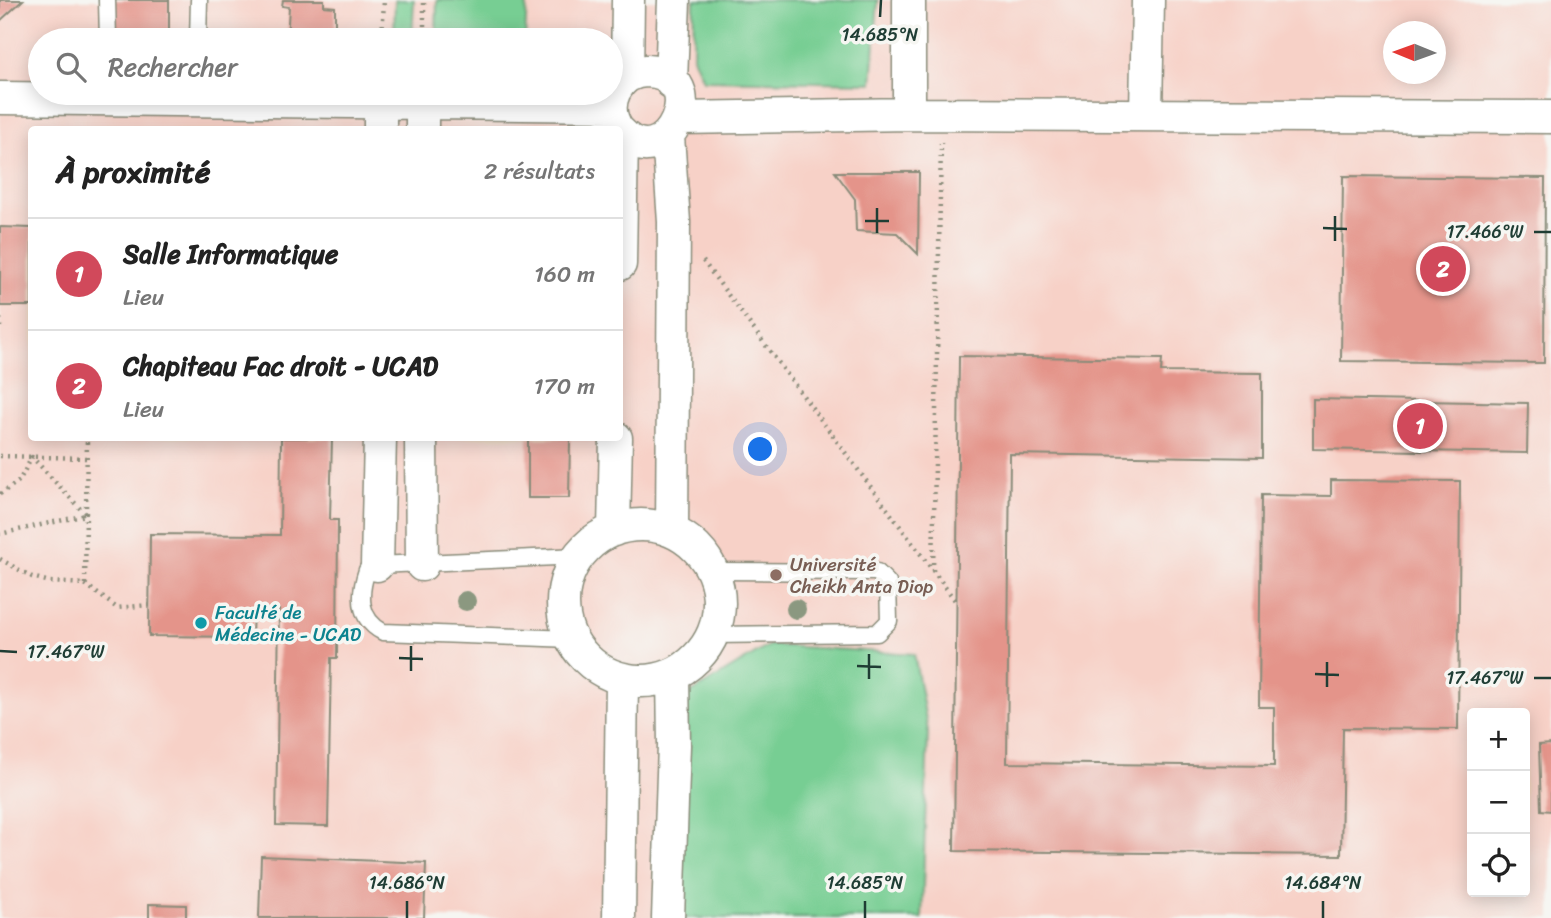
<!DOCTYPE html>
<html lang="fr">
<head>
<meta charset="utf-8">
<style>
  :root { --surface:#fff; --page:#f2f2f2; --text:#222; --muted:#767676; --line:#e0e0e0; --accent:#d1495b }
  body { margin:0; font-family:Sriracha,sans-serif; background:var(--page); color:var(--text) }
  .controls { position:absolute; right:21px; bottom:21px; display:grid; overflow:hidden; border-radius:7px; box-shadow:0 4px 18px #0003 }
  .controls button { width:63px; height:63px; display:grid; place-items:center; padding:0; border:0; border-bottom:2px solid var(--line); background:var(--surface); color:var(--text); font:35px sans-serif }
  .compass { position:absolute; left:1383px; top:21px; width:63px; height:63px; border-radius:50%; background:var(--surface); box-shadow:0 4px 18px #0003; rotate:271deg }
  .you { position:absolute; left:761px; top:450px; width:24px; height:24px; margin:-18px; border:5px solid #fff; border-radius:50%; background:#1a73e8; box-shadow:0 0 0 10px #1a73e833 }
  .badge { display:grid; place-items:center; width:46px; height:46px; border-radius:50%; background:var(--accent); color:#fff; font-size:23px; font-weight:700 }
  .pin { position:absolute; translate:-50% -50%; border:4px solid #fff; box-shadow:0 2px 7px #0006 }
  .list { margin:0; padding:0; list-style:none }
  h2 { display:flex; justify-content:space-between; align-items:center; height:91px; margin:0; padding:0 28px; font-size:30px }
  h2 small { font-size:23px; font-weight:400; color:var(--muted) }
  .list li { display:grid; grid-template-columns:46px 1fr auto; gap:21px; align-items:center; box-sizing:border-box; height:112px; padding:0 28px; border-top:2px solid var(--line) }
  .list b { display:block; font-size:26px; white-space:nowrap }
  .list p { margin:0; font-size:23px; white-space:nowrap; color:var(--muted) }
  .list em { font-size:23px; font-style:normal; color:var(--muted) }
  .icon { flex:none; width:38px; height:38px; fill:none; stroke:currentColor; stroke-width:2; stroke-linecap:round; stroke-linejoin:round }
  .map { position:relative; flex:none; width:1551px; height:918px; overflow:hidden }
  .search { position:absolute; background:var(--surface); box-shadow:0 4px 18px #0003; left:28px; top:28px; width:595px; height:77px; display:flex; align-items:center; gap:18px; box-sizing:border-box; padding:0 24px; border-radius:38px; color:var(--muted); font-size:26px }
  .panel { position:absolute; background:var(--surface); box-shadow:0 4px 18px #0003; left:28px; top:126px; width:595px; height:315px; border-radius:7px }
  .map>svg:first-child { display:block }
  .built { fill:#f7d1c7; fill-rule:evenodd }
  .green { fill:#77ce93; stroke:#4b8664; stroke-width:2 }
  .building { fill:#e4948a }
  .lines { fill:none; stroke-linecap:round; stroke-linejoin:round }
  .lane-casing { stroke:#8a8c7a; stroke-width:19 }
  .street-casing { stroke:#8a8c7a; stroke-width:35 }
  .path { stroke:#8a8c7a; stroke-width:4.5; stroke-dasharray:2 5; stroke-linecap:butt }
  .lane { stroke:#fff; stroke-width:16 }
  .street { stroke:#fff; stroke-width:32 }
  .tree { fill:#8b9880 }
  .ticks { fill:none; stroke:#1f3d34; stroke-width:2.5 }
  .education-dot { fill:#8d6e63; stroke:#f6f6f2; stroke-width:2.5 }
  .culture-dot { fill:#0f9aa8; stroke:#f6f6f2; stroke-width:2.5 }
  .labels { text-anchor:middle; stroke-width:7; stroke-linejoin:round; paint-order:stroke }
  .education-label { font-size:19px; fill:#785e54; stroke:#f6f6f2; text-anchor:start }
  .culture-label { font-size:19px; fill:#0d838f; stroke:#f6f6f2; text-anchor:start }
  .ticks-label { font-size:18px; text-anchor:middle; fill:#1f3d34; stroke:#f6f6f2; stroke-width:7; stroke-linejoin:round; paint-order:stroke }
</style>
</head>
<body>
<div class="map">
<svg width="1551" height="918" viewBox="0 0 1551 918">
  <rect width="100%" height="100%" fill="#f6f6f2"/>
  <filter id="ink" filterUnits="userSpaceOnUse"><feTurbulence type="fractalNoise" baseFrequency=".0143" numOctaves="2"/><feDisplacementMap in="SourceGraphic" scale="14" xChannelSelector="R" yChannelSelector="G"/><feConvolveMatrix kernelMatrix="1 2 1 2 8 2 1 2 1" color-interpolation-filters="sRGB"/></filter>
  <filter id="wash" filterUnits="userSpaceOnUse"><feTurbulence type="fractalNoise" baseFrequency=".00686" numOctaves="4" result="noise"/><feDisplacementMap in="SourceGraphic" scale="28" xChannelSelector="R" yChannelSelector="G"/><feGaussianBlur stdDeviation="1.57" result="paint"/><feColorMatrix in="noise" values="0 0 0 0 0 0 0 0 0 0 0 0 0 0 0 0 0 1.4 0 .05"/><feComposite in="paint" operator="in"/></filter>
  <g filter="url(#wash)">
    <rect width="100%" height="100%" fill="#f4dbbf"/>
    <!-- built -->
    <path class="built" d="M0,0h1551v918h-1551zM1394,32h42v42h-42zM40,40h571v53h-571zM32,130h588v308h-588zM1472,713h53v179h-53z"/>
    <!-- green -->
    <path class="green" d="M395,0h19l-2,40h-18z
      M437,0h90l-2,40h-89z
      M694,0h184l-6,83 -169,-3 -10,-23z
      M770,645l144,9 14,77 -6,187h-244l8,-222z"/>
    <g id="blocks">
      <!-- building -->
      <path class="building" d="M0,0h23l-23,21z
        M111,0h58v40h-58z
        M283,0h41v6l11,1v33h-48l2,-33 -7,-1z
        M835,172h84l-1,82 -21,-21 -41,-2 -1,-32z
        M1343,176l202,2 -1,185 -203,-2z
        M0,227l32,1v78h-32z
        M959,356l203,3 -1,13 101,1v85l-252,-4 -3,309 267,3v-59h-15l2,-212 70,1v-16l129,1 -2,248 -115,-1 -2,127 -387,-4z
        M1313,399l215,4 -1,50 -214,-4z
        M281,438h51l-2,82h8l-1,138h-6l-3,168 -52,-1 3,-215h-26l-1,27 -103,-1 1,-102 130,1z
        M528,438h42l-1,60h-41z
        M1551,744v67l-10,-1 -2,-65z
        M261,856l165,7 -2,55h-165z
        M149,904l37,1v13h-37z"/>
    </g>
  </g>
  <g filter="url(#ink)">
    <use href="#blocks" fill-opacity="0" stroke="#8a8c7a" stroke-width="2"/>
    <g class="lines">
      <defs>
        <path id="lane" d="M107,0l1,40
          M198,40l1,-40
          M712,571l165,1 11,11 1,38 -12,12 -164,2
          M571,639l-188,-7c-25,-13 -24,-38 -16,-62l10,-5 202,-9"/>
        <path id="street" d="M627,76l1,-76
          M671,82l3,-82
          M0,98l610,7
          M380,100v30
          M909,114v-114
          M1146,115l2,-115
          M680,118l229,-4 642,3
          M422,130v-30
          M618,130c-17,-24 -2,-59 29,-59 68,2 20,111 -27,61
          M668,136l6,86 -2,309
          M620,264l2,-129
          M421,438l1,127
          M563 603a78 78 0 1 1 156 0a78 78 0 1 1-156 0Z
          M614,530l2,-92
          M377,565l3,-127
          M619,918l3,-238
          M668,918l6,-173 -1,-70"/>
      </defs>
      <!-- lane casing -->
      <use href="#lane" class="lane-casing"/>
      <!-- street casing -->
      <use href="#street" class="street-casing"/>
      <!-- path -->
      <path class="path" d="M382,40l2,-40
        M424,40v-40
        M703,261l254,342
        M0,318v12
        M0,456l87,2
        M0,494l19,-13 13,-24 54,58 -86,19
        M0,559l32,18 18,5 35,2 32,24 32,-3
        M933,571l8,-428
        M85,584l2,-146"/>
      <!-- lane -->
      <use href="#lane" class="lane"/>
      <!-- street -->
      <use href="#street" class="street"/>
    </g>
    <!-- trees -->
    <g class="tree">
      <circle cx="466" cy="601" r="10"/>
      <circle cx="796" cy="609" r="10"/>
    </g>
  </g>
  <!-- ticks -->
  <path class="ticks" d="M880,17l1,-17M865,221h24M1323,228l24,1M1534,232h17M877,233v-25M1335,241v-25M0,651l17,1M399,658l24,1M857,666l24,1M411,671v-25M1315,674l24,1M1534,678h17M869,679v-25M1327,687v-25M407,918v-17M865,918v-17M1323,918v-17"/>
  <!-- markers -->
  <circle class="education-dot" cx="776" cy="575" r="7"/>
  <circle class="culture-dot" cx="201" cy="623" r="7"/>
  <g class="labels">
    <!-- education labels -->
    <g class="education-label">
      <text x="790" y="571">Université<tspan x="790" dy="22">Cheikh Anta Diop</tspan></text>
    </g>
    <!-- culture labels -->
    <g class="culture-label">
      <text x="215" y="619">Faculté de<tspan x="215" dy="22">Médecine - UCAD</tspan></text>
    </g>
  </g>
  <g class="ticks-label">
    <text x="880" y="41">14.685°N</text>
    <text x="1485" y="238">17.466°W</text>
    <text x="66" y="658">17.467°W</text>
    <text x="1485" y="684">17.467°W</text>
    <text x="407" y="889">14.686°N</text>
    <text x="865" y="889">14.685°N</text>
    <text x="1323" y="889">14.684°N</text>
  </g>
</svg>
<div class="controls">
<button>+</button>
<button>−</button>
<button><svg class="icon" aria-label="locate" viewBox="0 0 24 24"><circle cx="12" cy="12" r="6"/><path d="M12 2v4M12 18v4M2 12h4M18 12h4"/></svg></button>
</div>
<svg class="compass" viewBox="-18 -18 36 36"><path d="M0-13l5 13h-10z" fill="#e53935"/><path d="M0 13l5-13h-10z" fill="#767676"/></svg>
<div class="you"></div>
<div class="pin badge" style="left:1420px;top:426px">1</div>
<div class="pin badge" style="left:1443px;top:269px">2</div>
<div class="search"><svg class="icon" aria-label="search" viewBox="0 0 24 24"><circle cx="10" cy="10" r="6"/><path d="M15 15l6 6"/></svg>Rechercher</div>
<section class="panel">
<h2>À proximité<small>2 résultats</small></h2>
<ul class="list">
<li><span class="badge">1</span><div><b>Salle Informatique</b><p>Lieu</p></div><em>160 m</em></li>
<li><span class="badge">2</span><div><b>Chapiteau Fac droit - UCAD</b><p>Lieu</p></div><em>170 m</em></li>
</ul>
</section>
</div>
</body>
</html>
